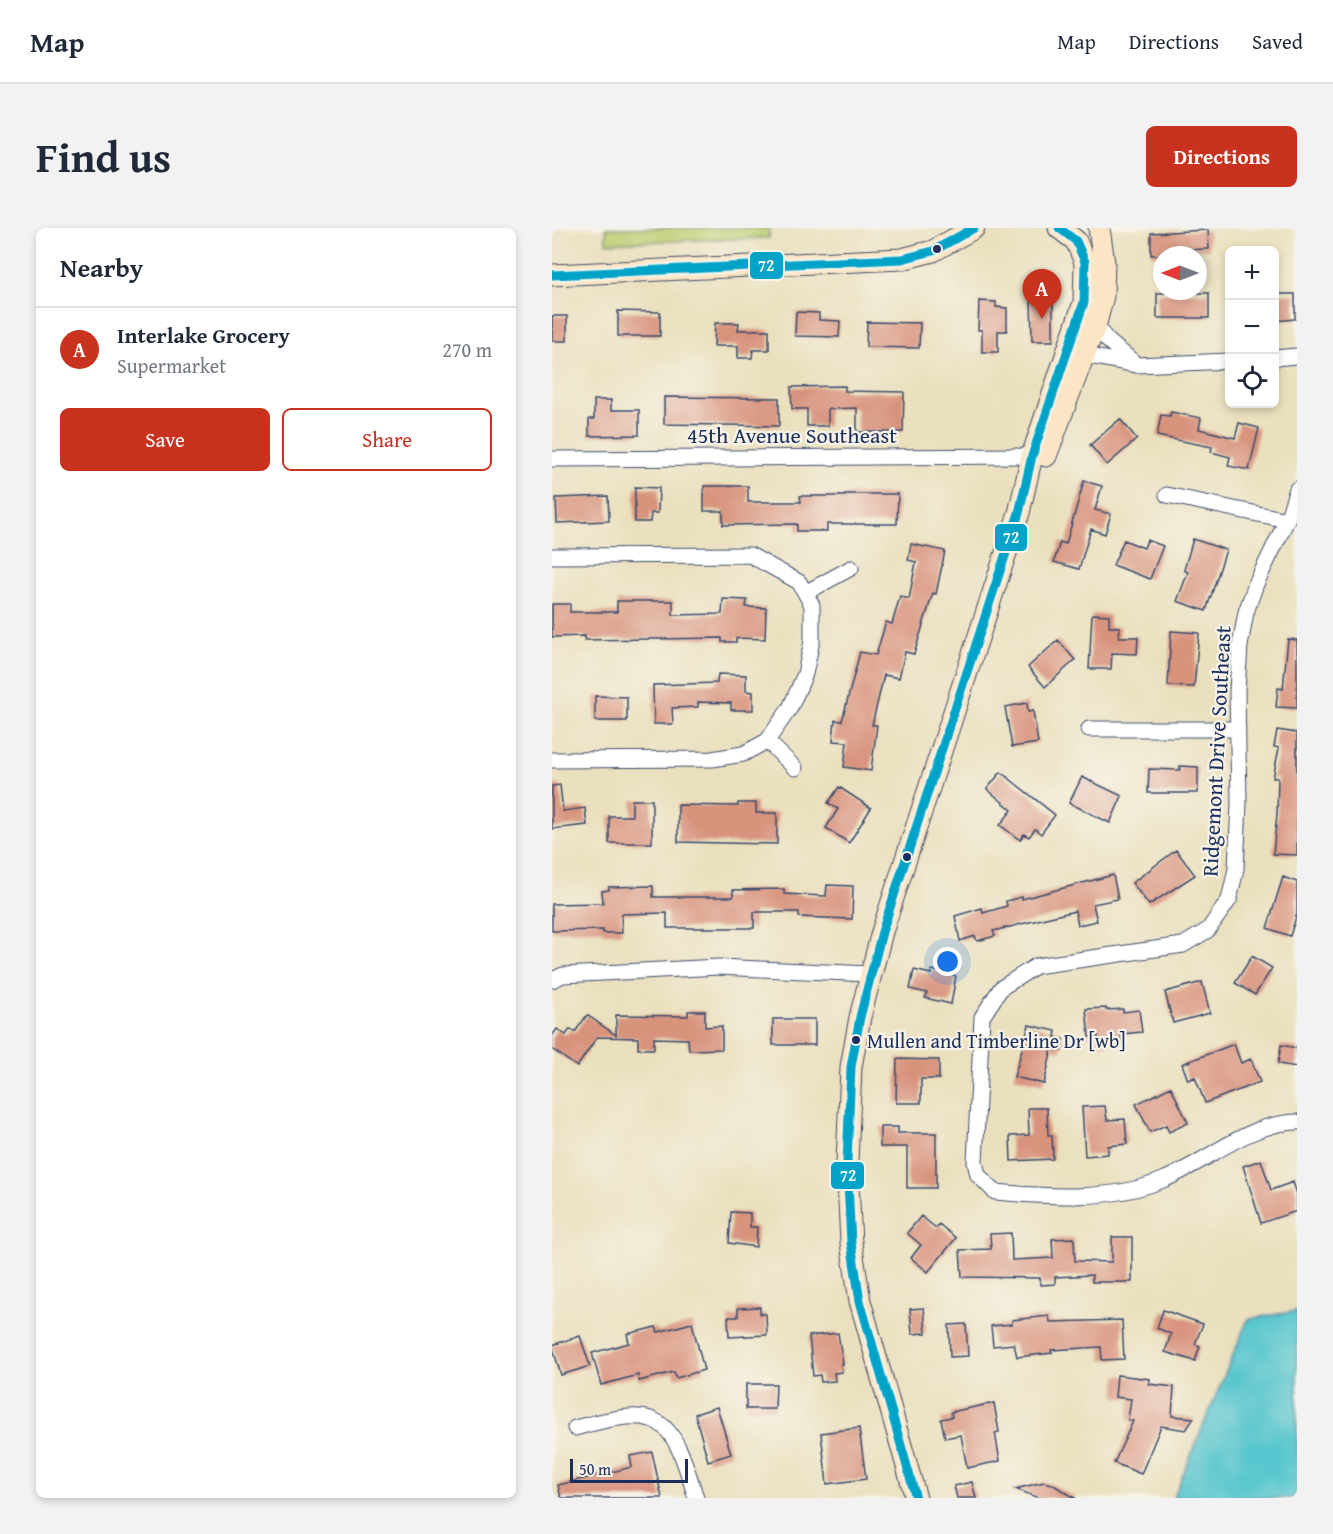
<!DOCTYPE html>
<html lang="en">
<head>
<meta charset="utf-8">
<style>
  :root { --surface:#fff; --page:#f2f2f3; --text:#1f2937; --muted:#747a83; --line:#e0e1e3; --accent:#c8321e }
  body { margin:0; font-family:"Gentium Book Plus",serif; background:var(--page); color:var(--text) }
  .controls { position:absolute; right:18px; top:18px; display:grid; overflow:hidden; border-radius:9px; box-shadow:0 3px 9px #0003 }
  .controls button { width:54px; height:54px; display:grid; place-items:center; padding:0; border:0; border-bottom:2px solid var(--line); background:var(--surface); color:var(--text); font:30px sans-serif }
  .compass { position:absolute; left:601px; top:18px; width:54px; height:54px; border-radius:50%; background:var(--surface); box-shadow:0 3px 9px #0003; rotate:270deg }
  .scale { position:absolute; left:18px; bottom:15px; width:118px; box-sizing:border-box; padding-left:6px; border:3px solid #1b2f5e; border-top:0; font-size:16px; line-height:21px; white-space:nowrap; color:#1b2f5e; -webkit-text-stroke:4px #f7f3e8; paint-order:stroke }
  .you { position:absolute; left:396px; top:734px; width:21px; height:21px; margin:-15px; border:4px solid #fff; border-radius:50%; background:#1a73e8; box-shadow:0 0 0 9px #1a73e833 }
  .badge { display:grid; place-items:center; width:39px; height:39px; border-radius:50%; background:var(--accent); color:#fff; font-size:20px; font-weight:700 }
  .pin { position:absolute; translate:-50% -50px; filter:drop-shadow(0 2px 3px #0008) }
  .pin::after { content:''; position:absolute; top:32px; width:21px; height:18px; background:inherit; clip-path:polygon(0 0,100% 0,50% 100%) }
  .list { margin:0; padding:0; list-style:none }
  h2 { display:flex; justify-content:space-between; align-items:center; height:78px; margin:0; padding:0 24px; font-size:26px }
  h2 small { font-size:20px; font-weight:400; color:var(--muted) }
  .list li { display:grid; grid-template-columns:39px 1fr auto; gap:18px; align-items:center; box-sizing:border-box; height:84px; padding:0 24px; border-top:2px solid var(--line) }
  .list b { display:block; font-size:22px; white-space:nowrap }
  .list p { margin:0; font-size:20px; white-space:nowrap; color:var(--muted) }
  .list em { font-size:20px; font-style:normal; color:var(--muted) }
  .actions { display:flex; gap:12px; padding:18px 24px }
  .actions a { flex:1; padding:14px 0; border:2px solid var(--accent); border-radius:9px; text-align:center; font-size:21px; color:var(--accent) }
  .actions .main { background:var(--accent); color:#fff }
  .icon { flex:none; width:33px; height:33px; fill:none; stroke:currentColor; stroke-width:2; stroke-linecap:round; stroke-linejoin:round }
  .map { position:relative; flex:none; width:745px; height:1270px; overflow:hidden; border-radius:9px }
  header { display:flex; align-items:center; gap:36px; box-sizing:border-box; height:84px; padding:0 30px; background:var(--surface); border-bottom:2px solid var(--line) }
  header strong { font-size:28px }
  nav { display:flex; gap:33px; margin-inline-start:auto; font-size:21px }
  .intro { display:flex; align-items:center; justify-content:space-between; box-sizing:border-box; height:144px; padding:0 36px }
  h1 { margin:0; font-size:42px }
  .button { padding:15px 27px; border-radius:9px; background:var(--accent); color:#fff; font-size:21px; font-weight:700 }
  main { display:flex; gap:36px; padding:0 36px }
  aside { flex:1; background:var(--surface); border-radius:9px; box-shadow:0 3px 9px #0003 }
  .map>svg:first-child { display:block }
  .green { fill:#bcce71; stroke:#6c7e68; stroke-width:1.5 }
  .water { fill:#59c6ce; stroke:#3a7a96; stroke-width:1.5 }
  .building { fill:#d8937d }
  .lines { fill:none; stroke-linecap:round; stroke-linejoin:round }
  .street-casing { stroke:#3a4a6c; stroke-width:17 }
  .secondary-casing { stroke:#3a4a6c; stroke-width:23 }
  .street { stroke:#fff; stroke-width:15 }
  .secondary { stroke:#fce5c4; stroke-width:21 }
  .bus-1-casing { stroke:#f7f3e8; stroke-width:14 }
  .bus-1 { stroke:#01a3c8; stroke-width:9 }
  .bus-dot { fill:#1b2f5e; stroke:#f7f3e8; stroke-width:2 }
  .labels { text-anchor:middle; stroke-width:4.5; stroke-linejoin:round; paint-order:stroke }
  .bus-label { font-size:20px; fill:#1b2f5e; stroke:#f7f3e8; text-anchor:start }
  .street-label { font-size:22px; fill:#1b2f5e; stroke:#f7f3e8 }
  .line-badge { stroke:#f7f3e8; stroke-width:2 }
  .badge-label { font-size:16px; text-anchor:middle; font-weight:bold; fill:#fff }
</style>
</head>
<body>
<header>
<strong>Map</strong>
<nav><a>Map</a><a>Directions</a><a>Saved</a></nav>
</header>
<div class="intro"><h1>Find us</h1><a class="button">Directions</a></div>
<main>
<aside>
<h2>Nearby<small></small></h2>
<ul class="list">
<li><span class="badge">A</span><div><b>Interlake Grocery</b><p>Supermarket</p></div><em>270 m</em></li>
</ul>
<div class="actions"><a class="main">Save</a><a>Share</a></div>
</aside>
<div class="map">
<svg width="745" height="1270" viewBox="0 0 745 1270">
  <rect width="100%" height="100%" fill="#f7f3e8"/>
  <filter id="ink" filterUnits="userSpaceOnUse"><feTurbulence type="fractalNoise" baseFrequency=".0167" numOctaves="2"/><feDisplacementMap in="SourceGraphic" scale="12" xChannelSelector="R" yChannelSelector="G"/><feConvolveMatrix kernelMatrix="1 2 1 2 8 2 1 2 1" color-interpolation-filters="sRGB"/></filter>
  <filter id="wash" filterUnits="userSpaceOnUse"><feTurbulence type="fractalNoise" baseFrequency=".008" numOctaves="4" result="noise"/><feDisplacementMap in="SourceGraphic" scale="24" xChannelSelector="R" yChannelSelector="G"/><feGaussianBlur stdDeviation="1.35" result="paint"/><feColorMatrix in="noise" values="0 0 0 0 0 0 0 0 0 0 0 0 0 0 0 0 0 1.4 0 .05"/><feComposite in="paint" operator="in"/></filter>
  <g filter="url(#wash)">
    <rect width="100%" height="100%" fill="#eae0be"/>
    <!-- green -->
    <path class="green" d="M54,0h163v10l-163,5z"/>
    <!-- water -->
    <path class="water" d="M745,1083v187h-124l75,-179z"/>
    <g id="blocks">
      <!-- building -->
      <path class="building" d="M656,2l1,19 -34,1 1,5h-25v-22z
        M605,65h52v25h-52z
        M723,66h20v25l-20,2z
        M479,69h22v44h-21z
        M427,73l17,1v5l11,1v23h-9v21h-16v-22h-4z
        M66,83l42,1v24h-42z
        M244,84l23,1v7l21,1 -1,16 -44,-1z
        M0,88h15v25h-15z
        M315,94l53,1 -1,25 -53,-1z
        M163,95h24l-1,7h31v20h-16l-1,8h-14v-12h-24z
        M293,158v5l59,1 -1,40h-46v-24l-29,1v17h-21v-17h-15l-1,-22z
        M112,169l115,1v28l-115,-2z
        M42,172h17v10h28v25l-50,1v-17h5z
        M619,184l30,6 -2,11 36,9 4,-15 20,5 -10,42 -21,-4 2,-9 -19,-5 1,-5 -55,-11 4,-21 9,1z
        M568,191l17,20 -30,26 -17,-20z
        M532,253l18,5 -7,24 16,4 -6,20 -14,-5 -12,40 -25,-7 6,-20 6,2z
        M152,258h44v16h53l-1,-6h45v-2h53l-1,30h-70v7h-30v-7l-74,1v-14h-19z
        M83,259l24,1 -1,25h-7l-1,9h-15z
        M56,268l1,25 -52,2 -1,-25z
        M641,311l33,11 -20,61 -29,-10 11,-29 -4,-2z
        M572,312l20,8 3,-8 16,6 -13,33 -37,-14z
        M359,316l34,7 -9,43 -3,-1 -19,61 -9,-2 -6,26 -15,-3 -12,50h5l-6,46 -27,-4 3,-25 -14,-1 2,-21 7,1 18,-69 16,3 10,-33 6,2 8,-28 9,3 7,-37 -8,-2z
        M171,371l24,1 -1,7 20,1 -1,31 -29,-1v4h-14v-4l-137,2v-4l-33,1v-33h18v8h47v-11h56v14l49,-1z
        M540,386l17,1v12h11l-1,10h19l-1,17 -25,-1 -1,16h-22z
        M619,403l28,2 -5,54 -26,-1z
        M736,411l9,1v68l-21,-1 2,-19 5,1z
        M506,412l17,20 -30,27 -17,-20z
        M166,446l28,1v16l7,1v18h-22v-7l-33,-1v5l-26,1 1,16h-19l-1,-39 64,-2z
        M43,468l32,1v24h-32z
        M475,475l1,9 5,-1 5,32 -26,4 -7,-40z
        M725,502l20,3v122l-24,-1 4,-40 1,-36h-5l6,-30 -5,-1z
        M628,538l18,1v26h-50l1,-24 31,1z
        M449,544l54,43 -14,19 -6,-5 -6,8 -5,-3 -4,6 -20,-15 12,-15 -25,-21z
        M530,549l40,19 -12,27 -41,-20z
        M8,557l3,26 22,-3 2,17 -35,4v-43z
        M287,559l32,21 -22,35 -23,-15 12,-19 -10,-6z
        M80,572h20v43h-43v-27h23z
        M186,575h18v10h21v31l-99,-2v-37l60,1z
        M624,622l19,25 -46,30 -17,-22z
        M561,647l5,24 -25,5 4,17 -19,4 -3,-14 -82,20 2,5 -18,5 -2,-5 -15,5 -5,-25 27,-8 1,5 24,-7 -1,-5 16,-4v2z
        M731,649l14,5v32l-7,22 -23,-8z
        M275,657l26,1 -1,33 -53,-2v-5h-45v16h-87v-15l-46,1 1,19h-19v-3l-51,1v-27l51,-1 -1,-12 7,-1v-3l44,-1v11h80v-7l51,-1v5l42,2z
        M700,728l20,12 -17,27 -20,-12z
        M362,742l17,4 1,-4 24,6 -5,28 -26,-6 2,-5 -17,-4z
        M650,754l8,31 -37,10 -8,-31z
        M554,780v2l17,-1v3l16,-2 3,22 -21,2 1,9 -23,2 -1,-9 -9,1 -3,-28z
        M136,783h17v16l17,-1v23l-33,1 -1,-11 -34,-1v11h-16v-11l-41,-1 -20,30 -25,-18v-13l5,-7 9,6 4,-6 5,3 12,-17 29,20v-20l72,1z
        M221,791h42v26h-42z
        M477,797l27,6 -1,6 8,2 -2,12 -9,-2 -8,35 -30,-7z
        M682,816l7,19 10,-4 9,23 -55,21 -10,-26 -7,3 -6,-16z
        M729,817l16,3v19l-19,-3z
        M345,831l42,1v19h-18v24h-25z
        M619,859l17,36 -19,9 -3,-7 -16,7 -14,-28z
        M553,878l2,14 18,-1 2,25 -19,2v8l-23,2 -3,-49z
        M476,880h19l1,27h4l1,24 -42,2 -1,-25 19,-1z
        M328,899h18v6h38v55h-29v-41h-27z
        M709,932l10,30 22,-8 4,12v17l-36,12 -18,-57z
        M179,984l19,1v14h7l-1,20 -27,-4z
        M369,988l15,12 3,-4 17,14 -28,34 -17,-14 10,-13 -14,-12z
        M459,1005l1,27 41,-2 -1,-19 22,-1 1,23 37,1v-25h20v45h-40v-7l-37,2v7l-14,1 -1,-7 -78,-1 -2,-27 31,-1 -1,-15z
        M208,1079v7h6l1,21 -38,2 -1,-20h10v-9z
        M372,1080l2,25 -14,1 -2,-25z
        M611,1082l40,14 -8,20 5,2 -5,15 -30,-9 6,-18 -14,-6z
        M497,1088l1,6 72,-2 2,39 -22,1 -1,-13 -50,3 1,3 -35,4 -3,-13 -21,2 -2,-20 21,-2v-4z
        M140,1095l12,47 -28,8 -2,-6 -35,9 -1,-6 -37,10 -9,-32 37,-10 -2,-9 29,-7 2,5z
        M414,1096l2,32 -18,1 -1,-32z
        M286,1105l5,31h-2l1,8 -8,1 1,8 -14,1 -1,-7 -7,1 -4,-40z
        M28,1108l10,30 -29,9 -9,-30z
        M565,1147l33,4 -1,5 25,3 -2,29 22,2 -8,12 -25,-4 -20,48 -27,-11 19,-42 -5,-1 3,-21 -16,-2z
        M194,1156h30l-1,25h-29z
        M442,1175l5,29 -4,1 5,28 -33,7 -6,-33 -16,3 -4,-19 11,-2 -1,-5z
        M165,1179l14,47 -23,7 -13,-47z
        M307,1200l7,51 -39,5 -6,-51z
        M100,1224l10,46h-101l-3,-13 74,-18 -2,-11z
        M420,1254l4,16h-19l-3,-12z
        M492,1254l8,2 23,14h-36l-24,-9z"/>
    </g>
  </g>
  <g filter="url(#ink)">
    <use href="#blocks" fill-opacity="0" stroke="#3a4a6c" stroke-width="1.5"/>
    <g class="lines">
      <defs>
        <path id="street" d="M544,95c8,21 27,27 40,42
          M529,118l3,9 52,10 94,-4
          M722,130l23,-2
          M0,231l480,-3
          M745,261l-10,31 -31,64 -10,28 -6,34 -3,45 2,112 -3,66 -7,31 -21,30 -25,15 -147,21 -35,22 -19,29 -7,145 3,13 17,17c54,5 118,9 168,-12 44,-18 84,-57 134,-58
          M615,267l120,25
          M0,328l198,-1 49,27 13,23v36l-7,33 -15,34 -23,33 -24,13 -31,5 -160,1
          M253,365l46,-25
          M537,501h149
          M215,513l28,27
          M0,752l11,-5 156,-8 151,7
          M23,1200c87,-24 96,-13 121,70"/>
        <path id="secondary" d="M0,47l350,-16 31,-8 41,-23
          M494,228l50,-133 7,-27 1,-33 -5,-35
          M364,1270l-56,-197 -9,-58 -4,-80 4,-96 9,-50 22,-85 137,-419 13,-57 52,-154 1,-40 -9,-21 -17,-13"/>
      </defs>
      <!-- street casing -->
      <use href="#street" class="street-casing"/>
      <!-- secondary casing -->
      <use href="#secondary" class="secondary-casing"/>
      <!-- street -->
      <use href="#street" class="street"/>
      <!-- secondary -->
      <use href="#secondary" class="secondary"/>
      <defs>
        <path id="bus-1" d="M0,47l350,-16 31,-8 41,-23
          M364,1270l-56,-197 -9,-58 -4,-80 4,-96 9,-50 22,-85 137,-419 13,-57 52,-154 1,-40 -9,-21 -17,-13"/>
      </defs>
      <!-- bus-1 casing -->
      <use href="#bus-1" class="bus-1-casing"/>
      <!-- bus-1 -->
      <use href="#bus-1" class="bus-1"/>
    </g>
  </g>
  <!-- markers -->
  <g class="bus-dot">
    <circle cx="385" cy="21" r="5"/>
    <circle cx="355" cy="629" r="5"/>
    <circle cx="304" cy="812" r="5"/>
  </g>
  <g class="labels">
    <!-- bus labels -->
    <g class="bus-label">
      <text x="315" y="820">Mullen and Timberline Dr [wb]</text>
    </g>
    <!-- street labels -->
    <g class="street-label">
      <text x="240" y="215">45th Avenue Southeast</text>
      <text transform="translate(664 523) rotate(-87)" y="8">Ridgemont Drive Southeast</text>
    </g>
  </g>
  <g class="line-badge">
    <rect x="197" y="23" width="35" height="29" rx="6" fill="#01a3c8"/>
    <rect x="442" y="295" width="34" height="29" rx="6" fill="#01a3c8"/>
    <rect x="278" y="933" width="35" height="29" rx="6" fill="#01a3c8"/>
  </g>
  <g class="badge-label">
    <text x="214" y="43">72</text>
    <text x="459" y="315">72</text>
    <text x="296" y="953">72</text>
  </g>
</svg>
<div class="controls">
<button>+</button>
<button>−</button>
<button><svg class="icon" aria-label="locate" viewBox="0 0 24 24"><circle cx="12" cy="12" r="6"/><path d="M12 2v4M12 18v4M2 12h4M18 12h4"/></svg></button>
</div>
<svg class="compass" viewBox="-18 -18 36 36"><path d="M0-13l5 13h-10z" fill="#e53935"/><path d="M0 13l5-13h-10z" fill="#747a83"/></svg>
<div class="scale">50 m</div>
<div class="you"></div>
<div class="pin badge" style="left:490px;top:91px">A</div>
</div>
</main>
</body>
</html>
